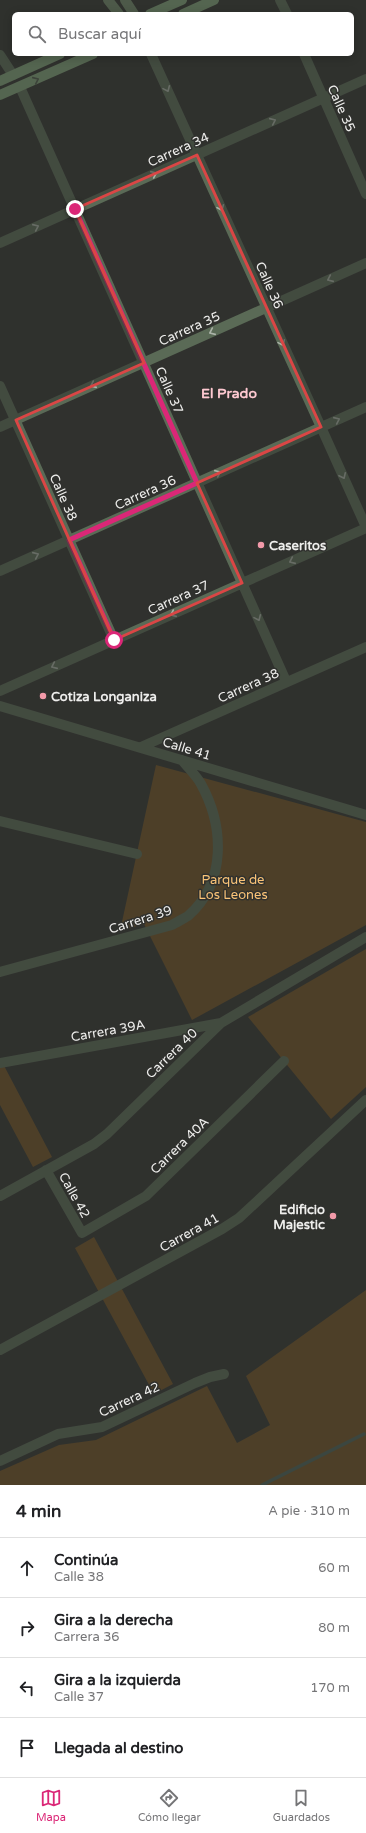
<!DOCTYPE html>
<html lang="es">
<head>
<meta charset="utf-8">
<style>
  :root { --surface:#fff; --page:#f6f6f6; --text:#202124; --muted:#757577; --line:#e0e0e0; --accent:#db2777 }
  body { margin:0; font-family:"Varela Round",sans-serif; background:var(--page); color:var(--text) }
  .stop { position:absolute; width:12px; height:12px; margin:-9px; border:3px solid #db2777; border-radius:50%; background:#fff }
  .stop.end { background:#db2777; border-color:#fff; box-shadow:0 1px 4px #0008 }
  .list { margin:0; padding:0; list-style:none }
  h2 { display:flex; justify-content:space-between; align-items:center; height:52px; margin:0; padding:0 16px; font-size:17px }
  h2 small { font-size:13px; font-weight:400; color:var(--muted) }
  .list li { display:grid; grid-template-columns:26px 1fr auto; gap:12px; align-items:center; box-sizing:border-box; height:60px; padding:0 16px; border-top:1px solid var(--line) }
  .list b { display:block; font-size:15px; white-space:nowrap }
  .list p { margin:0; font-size:13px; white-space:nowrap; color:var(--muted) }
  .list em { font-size:13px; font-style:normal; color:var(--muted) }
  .icon { flex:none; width:22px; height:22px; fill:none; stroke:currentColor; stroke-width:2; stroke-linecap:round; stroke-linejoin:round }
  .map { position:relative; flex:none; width:366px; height:1485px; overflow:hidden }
  .search { position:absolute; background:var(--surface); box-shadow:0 2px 10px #0003; left:12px; right:12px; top:12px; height:44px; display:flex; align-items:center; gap:10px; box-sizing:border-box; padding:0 14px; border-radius:6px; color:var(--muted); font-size:15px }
  .sheet { height:292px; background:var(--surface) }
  nav { display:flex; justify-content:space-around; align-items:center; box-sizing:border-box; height:56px; border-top:1px solid var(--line); background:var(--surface); font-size:11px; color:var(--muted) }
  nav a { display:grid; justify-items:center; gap:2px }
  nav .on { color:var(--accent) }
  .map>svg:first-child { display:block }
  .green { fill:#715123 }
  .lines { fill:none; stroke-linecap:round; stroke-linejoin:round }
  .stream { stroke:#496157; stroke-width:3.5 }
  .minor { stroke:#5a6a56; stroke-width:10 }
  .tertiary { stroke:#5a6a56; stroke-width:10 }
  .secondary { stroke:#718b6a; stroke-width:10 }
  .primary { stroke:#82a47a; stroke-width:10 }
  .oneway { stroke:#4d5949 }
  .oneway2 { stroke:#abb3a8 }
  .route { stroke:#db2777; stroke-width:5 }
  .marked { fill:none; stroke:#da4645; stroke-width:3; stroke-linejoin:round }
  .poi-dot { fill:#f39aa9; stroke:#30312e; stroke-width:1.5 }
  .labels { text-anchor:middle; stroke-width:3; stroke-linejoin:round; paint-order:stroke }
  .street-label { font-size:13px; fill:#eeeeec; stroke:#30312e }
  .poi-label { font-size:13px; font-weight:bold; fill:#eeeeec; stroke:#30312e; text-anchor:start }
  .park-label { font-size:13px; fill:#fac377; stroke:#30312e }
  .neighbourhood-label { font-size:14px; font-weight:bold; fill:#fec9d1; stroke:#30312e }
</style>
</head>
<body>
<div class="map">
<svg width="366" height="1485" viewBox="0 0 366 1485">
  <rect width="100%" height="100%" fill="#30312e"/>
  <!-- green -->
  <path class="green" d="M156,765l210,57v103l-174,95 -48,-96 -24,7z
    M366,949v138l-35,32 -83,-102z
    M0,1058l52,99 -19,10 -33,-62z
    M94,1237l79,147 -19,10 -79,-146z
    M366,1290v195h-366v-14l59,-26 37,-5 111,-54 30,57 33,-18 -24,-49z"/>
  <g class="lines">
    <!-- stream -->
    <path class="stream" d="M262,1485l102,-51"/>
    <!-- minor -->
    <path class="minor" d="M280,0l7,14
      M304,54l62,140
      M0,55l13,20
      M20,87l266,594
      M0,243l366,-164
      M0,386l114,254
      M321,427l45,100
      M0,691l366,-163
      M0,706l366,109
      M141,747l225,-100
      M0,821l137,33
      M0,972l172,-47c5,-3 11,-6 16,-9 39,-34 36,-90 13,-132 -5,-9 -13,-16 -19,-24
      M0,1063l221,-40
      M46,1170l36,63 64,-37 138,-135
      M0,1196l94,-52 13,-10 114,-111 145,-86
      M0,1350l222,-121 17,-11 127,-118
      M0,1461l58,-27 44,-7 93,-44 15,-6 14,-3"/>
    <!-- tertiary -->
    <path class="tertiary" d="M151,54l170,373
      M0,427l366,-164
      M0,571l366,-164"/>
    <!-- secondary -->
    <path class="secondary" d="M108,0l11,14
      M125,0l9,14"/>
    <!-- primary -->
    <path class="primary" d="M150,14l32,-14
      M183,14l31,-14
      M0,81l60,-27
      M0,95l93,-41"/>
  </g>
  <!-- one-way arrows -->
  <defs><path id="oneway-chevron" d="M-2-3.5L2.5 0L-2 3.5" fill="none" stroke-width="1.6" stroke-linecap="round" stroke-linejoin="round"/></defs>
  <use class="oneway" href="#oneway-chevron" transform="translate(36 80) rotate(-24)"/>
  <g class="oneway2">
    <use href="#oneway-chevron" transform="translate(167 89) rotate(66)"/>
    <use href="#oneway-chevron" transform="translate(273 121) rotate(-24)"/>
    <use href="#oneway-chevron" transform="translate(154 174) rotate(-24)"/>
    <use href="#oneway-chevron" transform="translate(221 208) rotate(66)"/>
    <use href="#oneway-chevron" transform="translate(36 227) rotate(-24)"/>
    <use href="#oneway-chevron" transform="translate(330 279) rotate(156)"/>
    <use href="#oneway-chevron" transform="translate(212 332) rotate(156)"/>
    <use href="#oneway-chevron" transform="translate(282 343) rotate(66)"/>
    <use href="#oneway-chevron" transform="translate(93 385) rotate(156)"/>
    <use href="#oneway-chevron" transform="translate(337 420) rotate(-24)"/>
    <use href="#oneway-chevron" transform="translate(218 473) rotate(-24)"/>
    <use href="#oneway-chevron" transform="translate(343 476) rotate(65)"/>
    <use href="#oneway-chevron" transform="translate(36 555) rotate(-24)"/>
    <use href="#oneway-chevron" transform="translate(292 561) rotate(156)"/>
    <use href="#oneway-chevron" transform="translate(173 614) rotate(156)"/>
    <use href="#oneway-chevron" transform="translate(258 618) rotate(66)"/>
    <use href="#oneway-chevron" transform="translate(54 666) rotate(156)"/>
  </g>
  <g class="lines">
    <!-- route -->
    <path class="route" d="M75,209l122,274 -128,57 45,100"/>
  </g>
  <!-- marked area -->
  <path d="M0 0H366V1485H0ZM197,155l124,272 -124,56 45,100 -128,57 -98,-220 128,-57 -69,-154z" fill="#30312e" fill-opacity=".55" fill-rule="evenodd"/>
  <path class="marked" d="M197,155l124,272 -124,56 45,100 -128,57 -98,-220 128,-57 -69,-154z"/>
  <!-- markers -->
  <g class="poi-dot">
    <circle cx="261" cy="545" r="4"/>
    <circle cx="43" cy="696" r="4"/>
    <circle cx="333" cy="1216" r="4"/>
  </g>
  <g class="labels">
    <!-- street labels -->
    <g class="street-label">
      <text transform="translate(342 108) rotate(66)" y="5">Calle 35</text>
      <text transform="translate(178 149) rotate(-24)" y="5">Carrera 34</text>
      <text transform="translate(270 285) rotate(66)" y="5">Calle 36</text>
      <text transform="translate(189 328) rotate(-24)" y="5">Carrera 35</text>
      <text transform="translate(170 390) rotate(66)" y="5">Calle 37</text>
      <text transform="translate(145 492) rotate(-24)" y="5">Carrera 36</text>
      <text transform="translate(64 497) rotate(66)" y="5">Calle 38</text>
      <text transform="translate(178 597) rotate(-24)" y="5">Carrera 37</text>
      <text transform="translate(248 685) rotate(-24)" y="5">Carrera 38</text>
      <text transform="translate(187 748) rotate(17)" y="5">Calle 41</text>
      <text transform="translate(140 919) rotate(-18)" y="5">Carrera 39</text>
      <text transform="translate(108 1030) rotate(-10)" y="5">Carrera 39A</text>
      <text transform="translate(171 1053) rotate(-44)" y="5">Carrera 40</text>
      <text transform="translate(179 1145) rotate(-44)" y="5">Carrera 40A</text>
      <text transform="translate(75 1195) rotate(61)" y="5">Calle 42</text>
      <text transform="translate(189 1232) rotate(-29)" y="5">Carrera 41</text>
      <text transform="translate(129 1399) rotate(-25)" y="5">Carrera 42</text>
    </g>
    <!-- poi labels -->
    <g class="poi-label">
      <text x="269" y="550">Caseritos</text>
      <text x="51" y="701">Cotiza Longaniza</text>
      <text x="325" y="1214" text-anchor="end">Edificio<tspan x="325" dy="15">Majestic</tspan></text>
    </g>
    <!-- park labels -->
    <g class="park-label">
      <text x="233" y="884">Parque de<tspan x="233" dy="15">Los Leones</tspan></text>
    </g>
    <!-- neighbourhood labels -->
    <g class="neighbourhood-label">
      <text x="229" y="398">El Prado</text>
    </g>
  </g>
</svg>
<div class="stop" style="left:114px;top:640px"></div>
<div class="stop end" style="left:75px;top:209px"></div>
<div class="search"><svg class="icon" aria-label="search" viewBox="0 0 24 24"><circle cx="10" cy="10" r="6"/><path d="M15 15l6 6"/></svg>Buscar aquí</div>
</div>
<section class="sheet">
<h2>4 min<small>A pie · 310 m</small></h2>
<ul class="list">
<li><svg class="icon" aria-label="ahead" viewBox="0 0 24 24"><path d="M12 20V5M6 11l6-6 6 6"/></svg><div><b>Continúa</b><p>Calle 38</p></div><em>60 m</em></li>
<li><svg class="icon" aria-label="right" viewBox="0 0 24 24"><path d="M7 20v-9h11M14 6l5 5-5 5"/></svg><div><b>Gira a la derecha</b><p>Carrera 36</p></div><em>80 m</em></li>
<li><svg class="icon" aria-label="left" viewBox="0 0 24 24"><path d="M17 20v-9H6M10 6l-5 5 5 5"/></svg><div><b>Gira a la izquierda</b><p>Calle 37</p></div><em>170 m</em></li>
<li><svg class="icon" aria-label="arrive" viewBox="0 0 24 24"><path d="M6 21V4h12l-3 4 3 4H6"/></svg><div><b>Llegada al destino</b></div></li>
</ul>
</section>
<nav>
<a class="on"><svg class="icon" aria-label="map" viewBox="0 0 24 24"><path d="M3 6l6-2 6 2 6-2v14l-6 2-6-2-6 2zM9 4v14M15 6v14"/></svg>Mapa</a>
<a><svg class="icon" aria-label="directions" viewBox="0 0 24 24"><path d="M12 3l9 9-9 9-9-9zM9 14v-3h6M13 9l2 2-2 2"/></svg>Cómo llegar</a>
<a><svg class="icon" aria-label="saved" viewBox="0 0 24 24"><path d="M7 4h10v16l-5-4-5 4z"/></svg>Guardados</a>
</nav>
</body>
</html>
